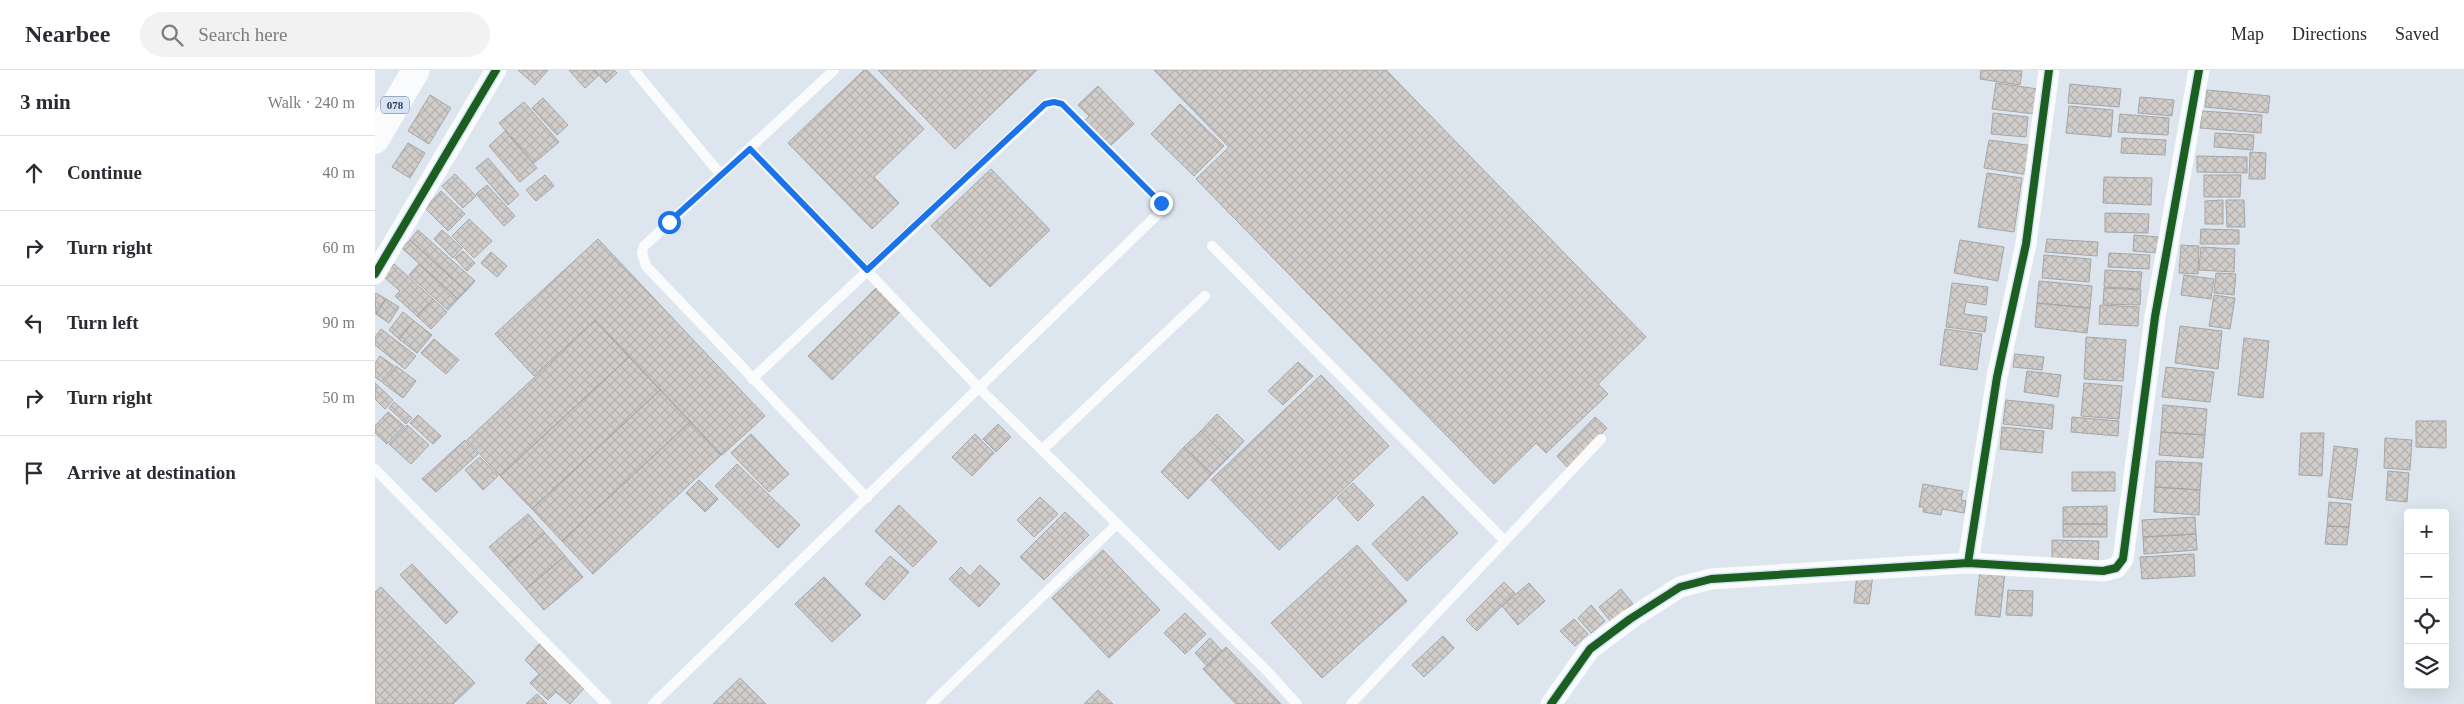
<!DOCTYPE html>
<html lang="en">
<head>
<meta charset="utf-8">
<style>
  :root { --surface:#fff; --page:#f2f2f3; --text:#2b2b33; --muted:#7c7c81; --line:#e1e1e2 }
  body { margin:0; font-family:"Times New Roman",serif; background:var(--page); color:var(--text) }
  .controls { position:absolute; right:15px; bottom:15px; display:grid; overflow:hidden; border-radius:5px; box-shadow:0 5px 20px #0002 }
  .controls button { width:45px; height:45px; display:grid; place-items:center; padding:0; border:0; border-bottom:1px solid var(--line); background:var(--surface); color:var(--text); font:25px sans-serif }
  .stop { position:absolute; width:15px; height:15px; margin:-11px; border:4px solid #1a73e8; border-radius:50%; background:#fff }
  .stop.end { background:#1a73e8; border-color:#fff; box-shadow:0 1px 5px #0008 }
  .list { margin:0; padding:0; list-style:none }
  h2 { display:flex; justify-content:space-between; align-items:center; height:65px; margin:0; padding:0 20px; font-size:21px }
  h2 small { font-size:16px; font-weight:400; color:var(--muted) }
  .list li { display:grid; grid-template-columns:32px 1fr auto; gap:15px; align-items:center; box-sizing:border-box; height:75px; padding:0 20px; border-top:1px solid var(--line) }
  .list b { display:block; font-size:19px; white-space:nowrap }
  .list em { font-size:16px; font-style:normal; color:var(--muted) }
  .icon { flex:none; width:28px; height:28px; fill:none; stroke:currentColor; stroke-width:2; stroke-linecap:round; stroke-linejoin:round }
  .map { position:relative; flex:none; width:2089px; height:634px; overflow:hidden }
  header { display:flex; align-items:center; gap:30px; box-sizing:border-box; height:70px; padding:0 25px; background:var(--surface); border-bottom:1px solid var(--line) }
  header strong { font-size:24px }
  nav { display:flex; gap:28px; margin-inline-start:auto; font-size:18px }
  .search { width:350px; height:45px; background:var(--page); display:flex; align-items:center; gap:12px; box-sizing:border-box; padding:0 18px; border-radius:28px; color:var(--muted); font-size:19px }
  main { display:flex }
  aside { flex:1; background:var(--surface) }
  .map>svg:first-child { display:block }
  .building { fill:url(#building-cross-hatch); stroke:#a5a6a7 }
  .lines { fill:none; stroke-linecap:round; stroke-linejoin:round }
  .lane { stroke:#fafbfd; stroke-width:10 }
  .street { stroke:#fafbfd; stroke-width:21 }
  .primary { stroke:#fafbfd; stroke-width:28 }
  .cycleway-casing { stroke:#d5e5f7; stroke-width:11 }
  .cycleway { stroke:#1b5e20; stroke-width:8 }
  .route { stroke:#1a73e8; stroke-width:6 }
  .labels { text-anchor:middle; stroke-width:5; stroke-linejoin:round; paint-order:stroke }
  .shield { fill:#d5e5f7; stroke:#646d78; stroke-width:1 }
  .shield-label { font-size:11px; font-weight:bold; fill:#343a41 }
</style>
</head>
<body>
<header>
<strong>Nearbee</strong>
<div class="search"><svg class="icon" aria-label="search" viewBox="0 0 24 24"><circle cx="10" cy="10" r="6"/><path d="M15 15l6 6"/></svg>Search here</div>
<nav><a>Map</a><a>Directions</a><a>Saved</a></nav>
</header>
<main>
<aside>
<h2>3 min<small>Walk · 240 m</small></h2>
<ul class="list">
<li><svg class="icon" aria-label="ahead" viewBox="0 0 24 24"><path d="M12 20V5M6 11l6-6 6 6"/></svg><div><b>Continue</b></div><em>40 m</em></li>
<li><svg class="icon" aria-label="right" viewBox="0 0 24 24"><path d="M7 20v-9h11M14 6l5 5-5 5"/></svg><div><b>Turn right</b></div><em>60 m</em></li>
<li><svg class="icon" aria-label="left" viewBox="0 0 24 24"><path d="M17 20v-9H6M10 6l-5 5 5 5"/></svg><div><b>Turn left</b></div><em>90 m</em></li>
<li><svg class="icon" aria-label="right" viewBox="0 0 24 24"><path d="M7 20v-9h11M14 6l5 5-5 5"/></svg><div><b>Turn right</b></div><em>50 m</em></li>
<li><svg class="icon" aria-label="arrive" viewBox="0 0 24 24"><path d="M6 21V4h12l-3 4 3 4H6"/></svg><div><b>Arrive at destination</b></div></li>
</ul>
</aside>
<div class="map">
<svg width="2089" height="634" viewBox="0 0 2089 634">
  <defs>
    <pattern id="building-cross-hatch" width="8" height="8" patternUnits="userSpaceOnUse" patternTransform="scale(1.25)"><rect width="8" height="8" fill="#d1cdca"/><path d="M0 0l8 8M0 8l8-8" fill="none" stroke="#b4b1af"/></pattern>
  </defs>
  <rect width="100%" height="100%" fill="#dde6ef"/>
  <!-- building -->
  <path class="building" d="M143,0h30l-13,15z
    M194,0h24l5,6 -13,12z
    M219,0h20l3,3 -11,10z
    M489,0h3l57,59 -50,48 25,26 -27,26 -84,-86z
    M503,0h159l-82,79z
    M779,0h232l260,267 -48,47 10,10 -62,59 -10,-10 -42,41 -298,-305 33,-32z
    M1606,0l41,1 -2,14 -40,-6z
    M1621,13l42,6 -3,25 -43,-5z
    M1695,14l51,5 -2,18 -51,-4z
    M723,16l36,38 -25,23 -25,-26 5,-5 -11,-11z
    M1832,20l63,6 -2,17 -63,-6z
    M55,25l21,13 -22,36 -21,-13z
    M1765,27l34,3 -2,16 -34,-3z
    M168,28l25,27 -11,10 -25,-27z
    M149,32l35,40 -25,21 -35,-40z
    M805,34l44,42 -30,30 -43,-42z
    M1694,36l44,4 -2,27 -45,-4z
    M1827,41l60,4 -1,18 -61,-5z
    M1618,43l35,4 -2,20 -35,-3z
    M1745,44l49,4 -1,17 -50,-3z
    M130,61l32,37 -17,14 -31,-36z
    M1840,63l39,2 -1,15 -39,-3z
    M1747,68l44,2 -1,15 -44,-2z
    M1614,70l45,6 -5,29 -45,-7z
    M33,73l17,10 -15,25 -18,-11z
    M1875,82l16,1 -1,26h-16z
    M1822,86l50,1v16l-50,-1z
    M113,88l31,37 -11,10 -32,-37z
    M616,99l59,61 -60,57 -59,-61z
    M1612,103l35,5 -8,54 -36,-5z
    M80,104l21,22 -13,12 -21,-22z
    M170,105l9,11 -18,15 -10,-11z
    M1829,105h37l-1,22h-36z
    M1729,107l48,1 -1,27 -48,-2z
    M112,115l28,31 -11,10 -28,-32z
    M66,121l24,23 -17,17 -23,-23z
    M1848,130v24h-18v-23z
    M1851,130h18l1,27h-18z
    M1730,143l44,1 -1,19 -43,-1z
    M94,149l23,22 -18,17 -22,-22z
    M1826,159l38,1v14h-39z
    M43,160l57,51 -9,10 -56,-51z
    M67,160l20,18 -9,10 -19,-19z
    M1759,165l25,2 -1,16 -25,-2z
    M223,169l167,177 -43,39 -127,-135 -61,56 -39,-42z
    M1672,169l51,3 -1,14 -52,-4z
    M35,170l56,51 -8,8 -56,-51z
    M1585,170l44,7 -6,34 -44,-8z
    M1806,175l18,1 -1,28 -19,-1z
    M1826,177l34,2 -1,23 -35,-2z
    M88,181l12,12 -8,8 -12,-13z
    M116,182l16,14 -10,11 -16,-14z
    M1734,183l41,2 -1,14 -41,-2z
    M1669,185l47,4 -2,23 -47,-4z
    M19,194l39,35 -16,17 -22,-20 5,-5 -17,-15z
    M44,194l39,35 -10,11 -39,-35z
    M1730,200l37,2 -2,17 -36,-2z
    M1841,203l20,1 -2,21 -20,-2z
    M1809,205l30,4 -3,20 -30,-4z
    M1664,211l53,5 -2,22 -53,-5z
    M1577,213l36,4 -2,18 -20,-3 -2,12 23,3 -2,15 -39,-5z
    M502,217l24,24 -69,69 -24,-24z
    M1729,218l37,2 -1,15 -37,-1z
    M1,223l10,6 -10,15 -1,-20z
    M1839,225l21,3 -5,31 -21,-3z
    M11,229l13,8 -10,16 -13,-9z
    M58,229l14,13 -16,17 -14,-13z
    M1662,233l53,5 -3,25 -52,-6z
    M1725,235l39,2 -1,19 -39,-2z
    M28,242l11,9 -15,18 -10,-9z
    M39,251l18,14 -15,18 -18,-14z
    M220,251l34,36 -129,119 -33,-36z
    M1805,256l42,5 -4,38 -43,-6z
    M6,259l35,27 -11,13 -30,-24v-8z
    M1570,259l37,5 -5,36 -37,-5z
    M1711,267l40,3 -3,41 -39,-2z
    M1869,268l25,3 -6,57 -25,-3z
    M59,269l25,21 -13,14 -25,-21z
    M1640,284l29,3 -2,13 -29,-3z
    M5,286l14,10 -12,16 -7,-5v-14z
    M254,287l31,33 -128,119 -32,-33z
    M923,292l15,14 -30,29 -15,-14z
    M21,296l20,15 -13,17 -20,-15z
    M1791,297l48,5 -4,30 -48,-5z
    M1652,301l34,4 -3,22 -34,-5z
    M946,305l68,71 -110,104 -68,-70z
    M0,313l18,17 -8,9 -10,-10z
    M1709,313l38,3 -3,33 -38,-3z
    M285,320l30,32 -128,119 -30,-32z
    M1631,330l48,5 -2,24 -49,-5z
    M19,332l18,16 -6,6 -17,-16z
    M1788,335l44,4 -2,26 -44,-3z
    M13,342l16,14 -17,18 -12,-11v-7z
    M842,344l27,27 -16,17 -27,-27z
    M43,345l23,21 -8,8 -23,-21z
    M1220,347l12,11 -39,40 -11,-12z
    M1697,347l47,4 -1,15 -47,-4z
    M2041,351h30v27l-30,-1z
    M315,352l31,33 -128,119 -31,-33z
    M623,354l13,13 -15,15 -13,-13z
    M32,355l22,20 -18,19 -22,-20z
    M1627,357l42,4 -2,22 -42,-4z
    M826,361l27,27 -16,16 -28,-27z
    M1786,362l44,3 -2,23 -44,-3z
    M1926,363h23l-2,43 -23,-1z
    M376,364l38,40 -20,18 -38,-39z
    M600,364l19,19 -22,23 -20,-19z
    M2010,368l27,2 -2,30 -26,-2z
    M90,370l13,14 -42,38 -14,-13z
    M1959,376l24,3 -6,51 -24,-3z
    M809,377l28,27 -24,25 -27,-27z
    M105,387l18,19 -15,14 -18,-20z
    M1781,391l46,2 -2,27 -45,-3z
    M362,394l63,61 -22,23 -63,-62z
    M2013,401l21,2 -2,29 -21,-2z
    M1697,402h43v19h-43z
    M324,410l19,19 -13,13 -19,-19z
    M978,413l21,22 -16,16 -21,-23z
    M1548,414l40,7 -2,9 5,1 -2,12 -22,-4 -1,6 -18,-3 1,-5h-5z
    M1780,417l45,3 -1,25 -45,-3z
    M1048,426l35,37 -51,48 -35,-37z
    M665,427l18,17 -24,23 -17,-17z
    M1954,432l22,2 -2,23 -22,-1z
    M524,435l38,37 -24,25 -38,-36z
    M1732,436v18h-44v-17z
    M690,442l24,23 -45,45 -24,-23z
    M153,444l17,19 -39,33 -17,-19z
    M1820,447l1,17 -53,3 -1,-17z
    M1688,454h44v13h-44z
    M1952,456l22,1 -2,18 -22,-1z
    M170,463l20,23 -39,33 -20,-23z
    M1821,464l1,16 -53,4 -1,-17z
    M1677,470l47,1 -1,21 -46,-1z
    M982,475l50,56 -85,77 -51,-55z
    M728,480l57,60 -51,48 -57,-60z
    M1819,484l1,22 -53,3 -2,-22z
    M190,486l18,21 -39,33 -18,-21z
    M515,486l19,16 -25,28 -19,-16z
    M37,494l46,48 -12,12 -46,-49z
    M605,495l20,19 -21,23 -30,-28 12,-12 9,9z
    M1605,500l25,3 -5,44 -25,-2z
    M1482,504l16,1 -4,29 -15,-1z
    M449,507l37,38 -29,27 -37,-38z
    M1129,512l11,11 -38,38 -11,-11z
    M1154,513l16,18 -27,24 -16,-19z
    M6,517l94,96 -22,21h-78v-112z
    M1246,519l12,15 -22,18 -12,-15z
    M1633,520l25,1 -1,25 -26,-1z
    M1216,535l14,16 -14,12 -13,-15z
    M810,543l21,21 -21,20 -21,-21z
    M1199,549l14,15 -13,12 -15,-15z
    M1068,566l11,12 -30,29 -12,-12z
    M835,568l12,13 -15,15 -12,-13z
    M165,573l46,43 -16,18 -14,-12 -8,8 -18,-17 9,-9 -14,-14z
    M851,577l55,57h-45l-33,-35z
    M365,608l26,26h-53z
    M723,620l15,14h-29z
    M162,624l10,10h-21z"/>
  <g class="lines">
    <!-- lane -->
    <path class="lane" d="M259,0l87,105
      M459,0l-190,176 -2,7 4,13 221,232
      M375,79l230,240 287,282 30,33
      M837,176l293,295
      M668,379l162,-153
      M0,399l231,235
      M278,634l507,-492 1,-9 -99,-99 -8,-2 -8,2 -294,275
      M556,634l186,-180
      M976,634l250,-265"/>
    <!-- street -->
    <path class="street" d="M1674,0l-23,174 -29,133 -29,186 135,8 13,-3 7,-9 32,-242 44,-247
      M0,204l121,-204
      M1176,634l39,-55 40,-30 50,-32 31,-8 257,-16"/>
    <!-- primary -->
    <path class="primary" d="M0,70l41,-70"/>
    <defs>
      <path id="cycleway" d="M1674,0l-23,174 -29,133 -29,186 135,8 13,-3 7,-9 32,-242 44,-247
        M0,204l121,-204
        M1176,634l39,-55 40,-30 50,-32 31,-8 257,-16"/>
    </defs>
    <!-- cycleway casing -->
    <use href="#cycleway" class="cycleway-casing"/>
    <!-- cycleway -->
    <use href="#cycleway" class="cycleway"/>
  </g>
  <g class="lines">
    <!-- route -->
    <path class="route" d="M294,152l81,-73 117,121 178,-166 9,-2 8,2 99,99"/>
  </g>
  <g class="labels">
    <!-- shield labels -->
    <rect class="shield" x="6" y="26.5" width="28" height="17" rx="4"/>
    <g class="shield-label">
      <text x="20" y="39">078</text>
    </g>
  </g>
</svg>
<div class="controls">
<button>+</button>
<button>−</button>
<button><svg class="icon" aria-label="locate" viewBox="0 0 24 24"><circle cx="12" cy="12" r="6"/><path d="M12 2v4M12 18v4M2 12h4M18 12h4"/></svg></button>
<button><svg class="icon" aria-label="layers" viewBox="0 0 24 24"><path d="M12 4l9 5-9 5-9-5zM3 14l9 5 9-5"/></svg></button>
</div>
<div class="stop" style="left:294px;top:152px"></div>
<div class="stop end" style="left:786px;top:133px"></div>
</div>
</main>
</body>
</html>
